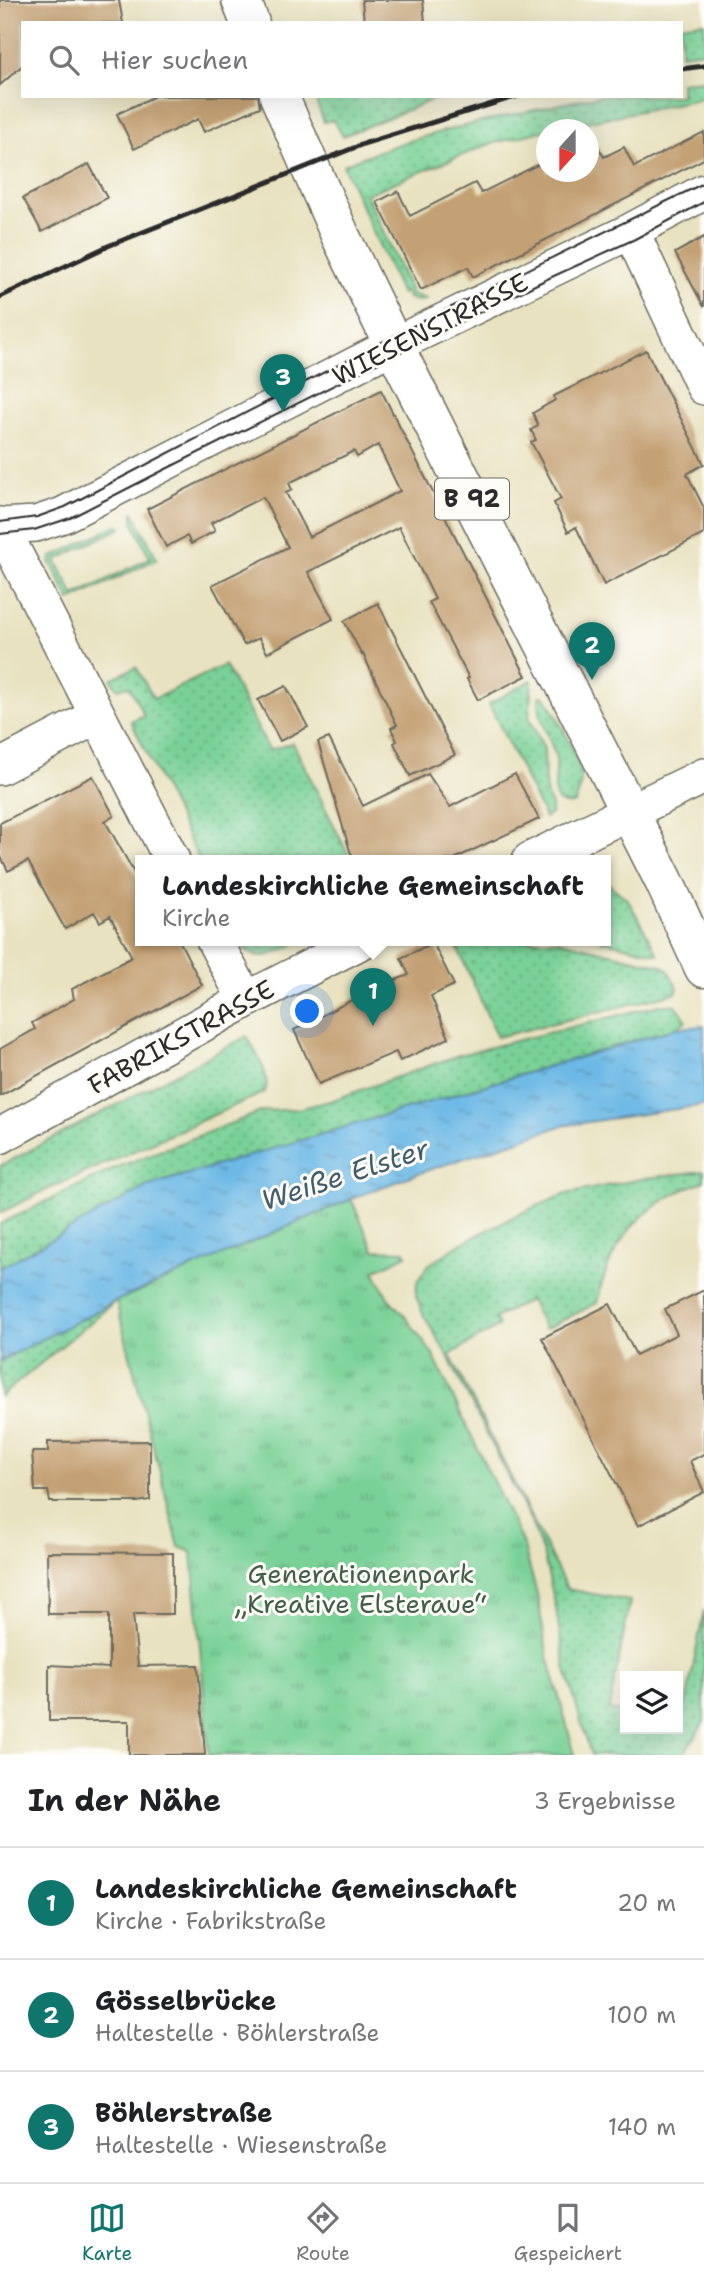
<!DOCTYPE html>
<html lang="de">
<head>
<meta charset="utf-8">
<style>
  :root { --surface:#fff; --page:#f6f6f6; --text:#202124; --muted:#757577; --line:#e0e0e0; --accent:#0f766e }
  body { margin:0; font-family:"Shantell Sans",sans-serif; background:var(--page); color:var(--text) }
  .controls { position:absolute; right:21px; bottom:21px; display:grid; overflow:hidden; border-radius:0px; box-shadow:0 7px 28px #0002 }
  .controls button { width:63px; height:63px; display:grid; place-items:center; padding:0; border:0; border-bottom:2px solid var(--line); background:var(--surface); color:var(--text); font:35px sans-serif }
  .compass { position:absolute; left:536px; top:119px; width:63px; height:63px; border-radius:50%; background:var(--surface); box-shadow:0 7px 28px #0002; rotate:201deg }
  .you { position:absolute; left:308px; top:1012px; width:24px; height:24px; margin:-18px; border:5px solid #fff; border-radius:50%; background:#1a73e8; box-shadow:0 0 0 10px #1a73e833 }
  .badge { display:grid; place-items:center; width:46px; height:46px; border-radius:50%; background:var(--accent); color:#fff; font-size:23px; font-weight:700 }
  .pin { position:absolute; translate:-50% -58px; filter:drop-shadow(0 2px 4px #0008) }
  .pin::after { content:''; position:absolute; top:37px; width:24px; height:21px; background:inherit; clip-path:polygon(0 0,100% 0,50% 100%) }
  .popup { position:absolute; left:135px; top:855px; width:476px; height:91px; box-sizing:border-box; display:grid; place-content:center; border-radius:0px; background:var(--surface); filter:drop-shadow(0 2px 5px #0005); font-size:23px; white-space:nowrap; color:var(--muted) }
  .popup b { font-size:26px; color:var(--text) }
  .popup::after { content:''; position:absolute; left:50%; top:100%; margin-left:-14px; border:14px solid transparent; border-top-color:var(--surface) }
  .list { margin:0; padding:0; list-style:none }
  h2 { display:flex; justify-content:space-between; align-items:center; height:91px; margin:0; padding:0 28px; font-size:30px }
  h2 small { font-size:23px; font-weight:400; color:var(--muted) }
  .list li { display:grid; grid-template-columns:46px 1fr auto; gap:21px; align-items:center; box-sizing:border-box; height:112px; padding:0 28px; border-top:2px solid var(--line) }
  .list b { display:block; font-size:26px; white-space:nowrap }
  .list p { margin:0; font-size:23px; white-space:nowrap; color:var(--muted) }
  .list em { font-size:23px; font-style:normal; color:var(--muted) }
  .icon { flex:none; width:38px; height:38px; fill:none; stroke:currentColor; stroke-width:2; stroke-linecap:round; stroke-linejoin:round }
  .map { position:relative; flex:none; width:704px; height:1755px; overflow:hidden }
  .search { position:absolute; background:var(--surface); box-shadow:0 7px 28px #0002; left:21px; right:21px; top:21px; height:77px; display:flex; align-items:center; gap:18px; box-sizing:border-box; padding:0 24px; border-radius:0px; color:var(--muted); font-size:26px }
  .sheet { height:427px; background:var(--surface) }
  nav { display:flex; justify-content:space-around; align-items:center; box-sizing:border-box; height:98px; border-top:2px solid var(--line); background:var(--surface); font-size:19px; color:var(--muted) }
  nav a { display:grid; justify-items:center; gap:4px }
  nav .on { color:var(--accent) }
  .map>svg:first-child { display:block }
  .grass { fill:url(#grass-dots); stroke:#527e61; stroke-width:2 }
  .park { fill:url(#park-tufts); stroke:#527e61; stroke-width:2 }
  .water { fill:url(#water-ripples); stroke:#4c7288; stroke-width:2 }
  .building { fill:#c4a174; fill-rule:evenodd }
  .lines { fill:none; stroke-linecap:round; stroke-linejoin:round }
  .street-casing { stroke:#6d6b5f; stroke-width:38 }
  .primary-casing { stroke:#6d6b5f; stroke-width:41 }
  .street { stroke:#fff; stroke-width:35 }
  .primary { stroke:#fff; stroke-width:38 }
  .tram { stroke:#2b2b2b; stroke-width:2 }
  .rail { stroke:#2b2b2b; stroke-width:5 }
  .labels { text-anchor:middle; stroke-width:6; stroke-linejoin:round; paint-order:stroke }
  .shield { fill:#fdfcf7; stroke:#6a6a68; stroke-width:2 }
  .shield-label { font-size:24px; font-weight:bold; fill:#2b2b2b }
  .street-label { font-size:26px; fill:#2b2b2b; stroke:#fdfcf7 }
  .park-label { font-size:26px; fill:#425d4b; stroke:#fdfcf7 }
  .water-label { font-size:28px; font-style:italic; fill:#425d6c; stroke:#fdfcf7 }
</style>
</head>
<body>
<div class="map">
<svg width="704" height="1755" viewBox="0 0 704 1755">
  <defs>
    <pattern id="grass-dots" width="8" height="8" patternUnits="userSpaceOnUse" patternTransform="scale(1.75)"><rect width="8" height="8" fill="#79d197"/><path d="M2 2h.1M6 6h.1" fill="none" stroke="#63aa7b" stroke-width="1.8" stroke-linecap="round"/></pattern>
    <pattern id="park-tufts" width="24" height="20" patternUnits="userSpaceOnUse" patternTransform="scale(1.75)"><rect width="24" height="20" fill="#79d197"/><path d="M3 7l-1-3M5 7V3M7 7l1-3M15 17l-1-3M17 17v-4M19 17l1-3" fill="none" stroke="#63aa7b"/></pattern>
    <pattern id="water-ripples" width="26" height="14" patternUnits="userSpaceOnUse" patternTransform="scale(1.75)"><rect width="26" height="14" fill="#6db9e6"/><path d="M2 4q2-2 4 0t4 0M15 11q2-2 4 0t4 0" fill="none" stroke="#5a97bb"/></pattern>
  </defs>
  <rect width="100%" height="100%" fill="#fdfcf7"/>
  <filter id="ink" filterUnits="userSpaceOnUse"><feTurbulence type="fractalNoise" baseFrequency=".0143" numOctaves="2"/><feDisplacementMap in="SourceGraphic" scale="14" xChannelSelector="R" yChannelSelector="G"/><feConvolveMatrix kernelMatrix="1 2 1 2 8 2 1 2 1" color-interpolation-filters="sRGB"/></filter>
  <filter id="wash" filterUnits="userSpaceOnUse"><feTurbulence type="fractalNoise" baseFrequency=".00686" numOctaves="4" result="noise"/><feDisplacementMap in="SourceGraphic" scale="28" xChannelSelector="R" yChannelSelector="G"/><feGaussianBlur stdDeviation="1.57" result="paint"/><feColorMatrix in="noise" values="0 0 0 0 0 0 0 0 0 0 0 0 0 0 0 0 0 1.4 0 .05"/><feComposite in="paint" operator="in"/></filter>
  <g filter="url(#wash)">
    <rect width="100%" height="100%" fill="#e8e2c0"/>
    <!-- grass -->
    <path class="grass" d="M704,22v29l-23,3v-29z
      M704,80v18l-158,32 -59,15 -121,49 46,100 16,6 -12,1 -8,-3 -2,-6 -5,2 -58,-129c76,-33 159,-47 240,-66l17,-3h81v-14z
      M314,96h136l-18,4 -89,36 -10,-16 -9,2z
      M133,511l24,48 -87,42 -20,-40 2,-4 65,-32 4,3 -65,32 18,36 76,-38 -17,-36z
      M225,665l44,85 24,-7 58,117h-152l-68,-139 13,-6 -15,-29 -11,3 -7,-10 25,-12 18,32z
      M532,680l-3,37 15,32 1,33 2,14 4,8v10l-6,4 -56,-114z
      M543,695c10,10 37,66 38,81 1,9 -3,18 -6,27 -7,3 -15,2 -19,-6 -4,-7 2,-28 0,-39 -5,-21 -18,-36 -17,-60z
      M606,882l22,18 30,54 -58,-14h6z
      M239,940h63c-21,11 -48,30 -63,0z
      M454,940h103l106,26 5,4 10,18 -2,5 -179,44z
      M660,1005h15l6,6 5,10 -9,7 -529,158 -148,82v-44l113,-55 150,-58 35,-2 32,-8 129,-46z
      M247,1036c7,14 25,40 18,56l-221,99 -44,22v-47z
      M704,1171v10c-61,22 -94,58 -107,122l-52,26 -15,-29 -35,18 4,8 -49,29 117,234 63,12 -21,109 16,4v15h53v-5h4l22,-114v112l-21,33h-92l-26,-88 -9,-59 -12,-51 -14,-38 -85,-168 -21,-35 -8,-20 1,-13 10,-17 35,-23 59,-30 45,-19 80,-16z
      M116,1301l-116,96v-36z"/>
    <!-- park -->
    <path class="park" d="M351,1199l23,51 31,1 2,4 -33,16 14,27 17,18 28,39 90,189 14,50 10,59 28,102h-366l-17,-203 -13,-5 -63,-246z"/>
    <!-- water -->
    <path class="water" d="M704,1026v79l-143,21 -153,51 -57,22 -235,102 -116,60v-93l148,-82 529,-158z"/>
    <g id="blocks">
      <!-- building -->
      <path class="building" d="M0,0h119l4,23h-100v42l-23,20z
        M362,0h61l2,23h-61z
        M155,96h103l2,11 -56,25 -6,-13 -64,30 -17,-35z
        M704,132v27l-231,118 -5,-10 -47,23 -44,-88 21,-11 12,25 65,-33 6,10 66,-33v12h42v-22l8,-5 7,12 20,-10 10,20z
        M89,164l18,34 -65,34 -19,-34z
        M704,237v70l-29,-54z
        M646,350l58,114 -17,10 17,34v26l-100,51 -28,-58 -8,5 -14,-29 7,-4 -30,-57 5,-2 -5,-10 7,-4 -5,-13 22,-13 -1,-4z
        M381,390l145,286 -48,24 -11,-21 2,-1 -40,-76 6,-3 -36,-72 -91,45 25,47 -66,34 -8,-15 -15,7 -32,-60 76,-38 -25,-50 -52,26 4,8 -24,13 -4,-8 -21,11 -19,-38zM378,445l22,46 -91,46 -23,-44 6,-3 -3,-7 65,-32 3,6z
        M378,603l77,152 -45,21 -16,-33 3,-2 -6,-13 6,-3 -34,-71 -1,1 -18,-34z
        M286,686l22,41 -28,14 -22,-41z
        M329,738l34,68 65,-32 22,33 65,-33 24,45 -87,41h-97l-5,-9 -32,-109z
        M93,776l21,40 -9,5 35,62v57h39l23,45 -202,111v-47l35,-20 -3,-6 42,-24 -2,-10 60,-32 -22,-41 -10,6 -6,-10 -29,17 -37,-68 -20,10 -8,-16v-32z
        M433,943l21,42 -23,11 18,42 -49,23 -4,-9 -77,32 -25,-54 83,-43 32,-12 -8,-17z
        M704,1290v164l-14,7 14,31 -66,34 -96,-188 68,-34 26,51 41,-21 -12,-25z
        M150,1441v59l-13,2h-87l-2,-11h-13l-3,-39h16v-10z
        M47,1552l126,1v61h-40l5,52 60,-1 7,90h-76v-34h-80v-56l60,3v-54h-61z"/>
    </g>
  </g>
  <g filter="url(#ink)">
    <use href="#blocks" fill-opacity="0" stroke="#6d6b5f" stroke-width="2"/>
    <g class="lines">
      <defs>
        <path id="street" d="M631,231l73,156
          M0,525l172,335
          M1,526l35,-2 27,-9 331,-170 237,-114 73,-39
          M0,767l97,-51
          M530,860l174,-84
          M214,940l32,60
          M0,1136l246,-136 118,-60"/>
        <path id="primary" d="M241,0l9,23
          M279,96l62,141 49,101 274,543 40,87"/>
      </defs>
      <!-- street casing -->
      <use href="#street" class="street-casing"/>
      <!-- primary casing -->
      <use href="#primary" class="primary-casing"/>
      <!-- street -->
      <use href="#street" class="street"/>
      <!-- primary -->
      <use href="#primary" class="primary"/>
      <!-- tram -->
      <path class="tram" d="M0,522l37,-5 28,-10 348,-181 291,-143
        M0,534l34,-4 36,-12 90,-46 385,-192 90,-41 69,-37"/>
      <!-- rail -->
      <path class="rail" d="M681,69l23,-3
        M0,297l108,-51 258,-103 152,-47"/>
    </g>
  </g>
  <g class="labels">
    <!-- shield labels -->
    <rect class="shield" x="435" y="478.5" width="74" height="41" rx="5"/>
    <g class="shield-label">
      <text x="472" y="507">B 92</text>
    </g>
    <!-- street labels -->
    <g class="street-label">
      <text transform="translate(430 329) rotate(-27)" y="9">WIESENSTRASSE</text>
      <text transform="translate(181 1037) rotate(-29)" y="9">FABRIKSTRASSE</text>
    </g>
    <!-- park labels -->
    <g class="park-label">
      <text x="361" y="1583">Generationenpark<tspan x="361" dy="30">„Kreative Elsteraue“</tspan></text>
    </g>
    <!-- water labels -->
    <g class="water-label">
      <text transform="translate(345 1174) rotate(-18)" y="10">Weiße Elster</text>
    </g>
  </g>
</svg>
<div class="controls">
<button><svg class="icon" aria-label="layers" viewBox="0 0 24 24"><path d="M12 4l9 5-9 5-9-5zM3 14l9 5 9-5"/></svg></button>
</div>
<svg class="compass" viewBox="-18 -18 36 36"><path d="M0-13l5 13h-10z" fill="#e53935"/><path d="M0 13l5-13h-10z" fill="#757577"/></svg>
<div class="you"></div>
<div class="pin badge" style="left:373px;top:1026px">1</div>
<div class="popup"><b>Landeskirchliche Gemeinschaft</b>Kirche</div>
<div class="pin badge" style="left:592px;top:680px">2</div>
<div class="pin badge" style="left:283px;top:412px">3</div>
<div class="search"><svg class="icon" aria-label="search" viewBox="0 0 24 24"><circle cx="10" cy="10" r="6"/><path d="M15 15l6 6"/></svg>Hier suchen</div>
</div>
<section class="sheet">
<h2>In der Nähe<small>3 Ergebnisse</small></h2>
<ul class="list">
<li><span class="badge">1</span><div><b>Landeskirchliche Gemeinschaft</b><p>Kirche · Fabrikstraße</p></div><em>20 m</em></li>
<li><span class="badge">2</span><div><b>Gösselbrücke</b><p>Haltestelle · Böhlerstraße</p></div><em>100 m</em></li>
<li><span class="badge">3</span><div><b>Böhlerstraße</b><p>Haltestelle · Wiesenstraße</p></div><em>140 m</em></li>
</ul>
</section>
<nav>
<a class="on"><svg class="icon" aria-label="map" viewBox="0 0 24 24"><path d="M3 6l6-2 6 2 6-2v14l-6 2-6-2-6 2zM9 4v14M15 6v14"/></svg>Karte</a>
<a><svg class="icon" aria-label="directions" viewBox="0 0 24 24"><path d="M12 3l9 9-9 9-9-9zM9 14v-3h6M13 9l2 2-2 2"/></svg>Route</a>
<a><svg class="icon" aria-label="saved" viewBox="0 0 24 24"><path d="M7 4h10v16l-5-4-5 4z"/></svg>Gespeichert</a>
</nav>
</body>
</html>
